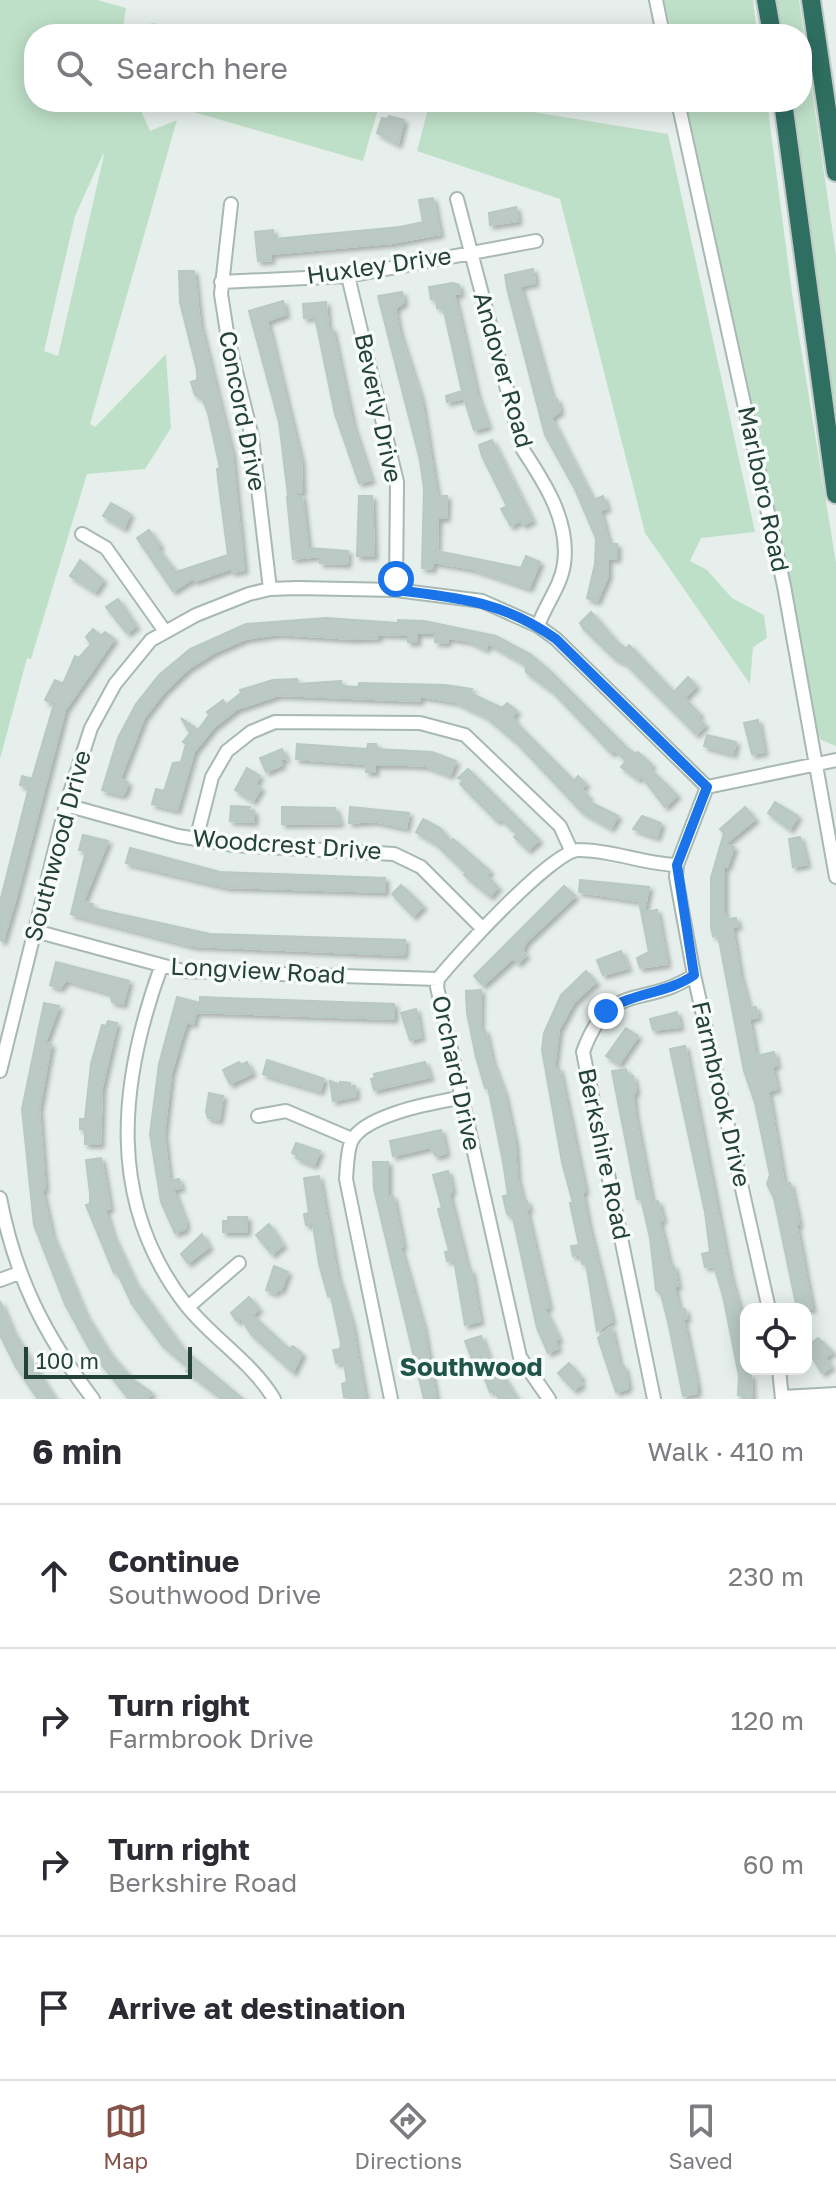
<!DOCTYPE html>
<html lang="en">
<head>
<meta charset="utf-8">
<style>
  :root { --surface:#fff; --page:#f7f7f7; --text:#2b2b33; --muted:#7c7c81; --line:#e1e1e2; --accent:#855347 }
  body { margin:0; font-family:"Golos Text",sans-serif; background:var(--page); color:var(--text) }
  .controls { position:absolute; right:24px; bottom:24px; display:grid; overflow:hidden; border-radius:16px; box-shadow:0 4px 20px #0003 }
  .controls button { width:72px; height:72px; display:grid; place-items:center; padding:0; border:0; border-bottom:2px solid var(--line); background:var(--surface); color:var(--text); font:40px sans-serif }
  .scale { position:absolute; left:24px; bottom:20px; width:168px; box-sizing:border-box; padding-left:8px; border:4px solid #24423a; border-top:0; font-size:22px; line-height:28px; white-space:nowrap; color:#24423a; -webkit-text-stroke:6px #f7fbf9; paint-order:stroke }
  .stop { position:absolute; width:24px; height:24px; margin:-18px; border:6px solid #1a73e8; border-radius:50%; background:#fff }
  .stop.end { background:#1a73e8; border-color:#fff; box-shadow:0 2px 8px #0008 }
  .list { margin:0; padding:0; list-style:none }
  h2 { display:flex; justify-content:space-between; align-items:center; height:104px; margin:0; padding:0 32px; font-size:34px }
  h2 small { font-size:26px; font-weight:400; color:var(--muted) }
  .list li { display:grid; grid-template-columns:52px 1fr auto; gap:24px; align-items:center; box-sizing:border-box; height:144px; padding:0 32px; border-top:2px solid var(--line) }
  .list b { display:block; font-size:30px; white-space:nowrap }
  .list p { margin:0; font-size:26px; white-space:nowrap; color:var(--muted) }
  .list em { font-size:26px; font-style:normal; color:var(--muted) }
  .icon { flex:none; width:44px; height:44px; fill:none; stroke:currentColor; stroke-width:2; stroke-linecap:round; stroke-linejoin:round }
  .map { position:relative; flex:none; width:836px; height:1399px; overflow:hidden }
  .search { position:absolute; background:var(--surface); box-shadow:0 4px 20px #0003; left:24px; right:24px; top:24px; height:88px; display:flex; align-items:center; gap:20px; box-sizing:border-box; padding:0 28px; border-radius:32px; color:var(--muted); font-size:30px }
  .sheet { height:680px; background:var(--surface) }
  nav { display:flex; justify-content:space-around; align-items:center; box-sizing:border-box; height:112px; border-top:2px solid var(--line); background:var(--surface); font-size:22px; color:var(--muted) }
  nav a { display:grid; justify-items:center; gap:4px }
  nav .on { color:var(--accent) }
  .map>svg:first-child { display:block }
  .green { fill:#bfe0c8; fill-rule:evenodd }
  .building { fill:#bbcac4; stroke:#b8c9c2; stroke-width:2; filter:url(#shadow) }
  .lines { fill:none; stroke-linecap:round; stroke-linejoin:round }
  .minor-casing { stroke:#a8b8b2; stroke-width:16 }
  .highway-casing { stroke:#c2cac8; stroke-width:22 }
  .minor { stroke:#fff; stroke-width:12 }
  .highway { stroke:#2f6f62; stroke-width:18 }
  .route { stroke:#1a73e8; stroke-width:10 }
  .labels { text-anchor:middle; stroke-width:7; stroke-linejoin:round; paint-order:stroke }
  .street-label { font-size:24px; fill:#24423a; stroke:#f7fbf9 }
  .neighbourhood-label { font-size:26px; font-weight:bold; fill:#1f5548; stroke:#f7fbf9 }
</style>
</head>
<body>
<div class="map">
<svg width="836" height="1399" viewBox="0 0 836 1399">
  <defs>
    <filter id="shadow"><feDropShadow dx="3.5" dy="3.5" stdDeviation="2" flood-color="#0004"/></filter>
  </defs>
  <rect width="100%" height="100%" fill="#e6efeb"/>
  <!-- green -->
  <path class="green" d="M0,0h97l29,8 -3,19 33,-4 3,11h-125v68h103l13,29 27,-11 -87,304 5,3 71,-73 5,74 -26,41 -58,5 -56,185 -4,-1 -27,101zM103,154l1,1 -46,201 -14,-5 31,-135z
    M664,0h89l4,34h-85z
    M772,0h27l37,255v176l-49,-329h15v-68h-25z
    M177,102h203l-17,59 -187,-54z
    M430,102h41l197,32 87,398 -54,6 -11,23 17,9 25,28 32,17 3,23 -14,9 -3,37 -105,-151 -85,-334 -143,-48z
    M686,102h81l25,191 44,270v183l-15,-6 -4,-9 -29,-161z"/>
  <!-- building -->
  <path class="building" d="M389,116l15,4 -6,24 -21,-11 5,-15 6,1z
    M433,198l7,36 -48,9 -122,11 1,6 -13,1 -3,-29 18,-2 1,9 126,-12 23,-5 -4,-22z
    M516,207l2,14 -28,4 -1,-12z
    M533,269l2,14 -15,3 30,105 3,9 4,-1 3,12 -9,7 42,82 10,-4 4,12 -7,2 9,34h8v14l-9,1v17l-11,25 -10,-3 8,-34 1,-26 -21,-49 -30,-54 -38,-147 -2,-13z
    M179,271h15l6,53 32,130 12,116 -12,2v-4l-37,13 -1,-3 -21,13 -36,-53 12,-8 11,16 -3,2 19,24 52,-17 -10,-76 -1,-10 3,-1 -12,-55 -6,-15 -7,-3 -4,-13 6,-2v-10l-17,-68z
    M453,283l6,2 1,9h-6l23,101 11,31 -14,4 -10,-32 -17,4 -1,-6 16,-5 -19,-84 -6,1 -1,-10 -5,1 -2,-12z
    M402,292l2,10 -9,7 4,22 22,68 16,97h10l-1,22h-8l-1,33 84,17 5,-12 14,6 -11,26 -56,-19 -40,-7 -1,7 -10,-1 2,-79 -4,-29 -42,-164z
    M283,301l3,13 -19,7 34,140 1,31 -14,3 -9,-73 -30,-111z
    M326,302l2,27 4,-1 21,98 18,54 -12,3 -24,-69 -20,-97 -11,1 -1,-14z
    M492,440l40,80 -9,5 -2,-5 -10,6 -10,-17 6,-3 -25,-50 -3,-11z
    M302,496l6,52 40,3 -1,13 -27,-1v-7l-27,3 -6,-62z
    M359,496h13l2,60h-17z
    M111,503l19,11 -6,14 -21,-12z
    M80,560l23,20 -8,12 -25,-16z
    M118,599l18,27 -9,7 -21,-26z
    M591,612l25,29 10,8 3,-4 45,47 14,-15 8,9 -12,12 16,16 -3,3 8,8 -9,9 -71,-71 -11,-5 -31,-30 -3,-5z
    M326,618l72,5v-3l26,1 72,15 34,18 20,17 77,77 9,6 2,-2 14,13 -3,3 28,27 -12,12 -24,-31 -3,3 -17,-12 5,-6 -11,-11 -4,3 -58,-61 -27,-20 -1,-8 -37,-21 -2,6 -17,-8 -21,-3 -1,5 -12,-1 1,-9h-19v9h-9v-7l-30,-1v4l-26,1 -74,-5 -33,5 -30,13 -27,17 -24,23 -20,26 -24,61 8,3 -3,10 -3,3 -20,-5 16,-52 18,-34 23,-29 31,-26 56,-25z
    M93,629l8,7 4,-4 9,7 -49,71 -50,191 -12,40 -3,-1v-38l29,-115 -9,-2 2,-9 10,3 22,-75 -9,-4 10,-20 8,4 12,-28 4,2 12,-14 -5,-7z
    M297,679v5l44,-3v5l17,1 1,-4 86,2 27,4 -2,4 32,15 5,-5 10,8 -5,5 6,9 56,56 4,-5 8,8 -5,5 8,8 -3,3 32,16 -7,12 -29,-16 -65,-69 -32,-27 -29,-14 -36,-6v5l-141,-6 -42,14 -23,18 -20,25 -17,58 -25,-6 4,-15 8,2 9,-28 8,-1 5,-18 -3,-2 7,-9 -9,-15 17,12 11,-15 -2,-3 16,-12 3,5 15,-12 -1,-3 33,-10z
    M758,720l6,32 -12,2 -8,-31z
    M707,735l29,7 -3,12 -29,-8z
    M297,744l70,5 1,-5h8v5l56,3 24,9 -6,14 -24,-9 -18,-1h-33v7h-9l1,-8 -71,-5z
    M282,749l4,10 -6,-1 2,7 -16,7 -6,-14z
    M247,768l13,8 -5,8 6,4 -8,13 -18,-11z
    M468,769l71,71 -11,10 -14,-13 3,-3 -17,-16 -3,3 -37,-37 3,-4 -5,-2z
    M775,802l23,14 -8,13 -22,-16z
    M231,806l19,1 -3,4h7v11l-24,-1z
    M282,807l53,1 5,15 -58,1z
    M350,807l59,6 -3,15 -32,-7 -25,2z
    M745,807l10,12 -30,25 9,3 -7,20 -3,-1v46l3,7 9,-1 2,8 -6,1 8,48 9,33 7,-1 2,10 -9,2 7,37 18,-4 3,13 -5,1 5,23 -9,2 16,93 6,-1 9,41h-3l16,85h-15l-23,-111 -7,-14 3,-9 -15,-72 -11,-32 -25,-131 -1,-5 -5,1 -2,-9v-49l13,-45 -4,-4z
    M642,816l19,7 -4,14 -24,-8z
    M423,819l17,9 10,13 3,-2 37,32 -4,4 12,12 -8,9 -26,-21 2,-2 -31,-30 -19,-11z
    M83,835l25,6 -25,61 10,2 -1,4 118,26 195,6 -1,15 -211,-9 -122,-32 15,-63 -7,-1z
    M800,837l7,27 -14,3 -4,-28z
    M130,848l90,24 165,6v14l-159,-5 -100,-24z
    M580,880l69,7 -5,25 13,-2 10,54 -27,4 -3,-10 12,-6 -10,-51 -60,-9z
    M401,885l22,21 -10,10 -21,-22z
    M564,886l11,10 -48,45 -5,9 4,5 -8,8 -5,-5 -30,27 -9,-9z
    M621,951l7,17 -25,7 -6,-15z
    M56,962l73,19 -6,23 -11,-2 -2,-9 -44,-13 -6,8 -10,-3z
    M586,971l10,11 -22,20 -15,27 -5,40 5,-1 26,123 -3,1 6,32 24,97 -15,10 -11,-68 -4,1 -2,-10 -7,2 -2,-10 8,-1 -9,-42h3l-11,-41 -20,-112 2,-17 17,-38z
    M481,990l-1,41 5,-1 7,31 12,32 11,51 2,34 6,24 4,-1 2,8 -3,1 23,97 -5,1 15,31 -4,2 3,7 -10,5 -11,-25 -24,-110 -6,-4 -4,-18 5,-1 -5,-33 -15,-75 -3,1 -9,-31 -9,-44 -1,-22z
    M177,997l23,6v-6l194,7v15l-198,-7 -3,12 -6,-2 -4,11 -12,41 -7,60 5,43 2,4 8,-2 2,9 -8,1 13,34 -1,6 -10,4 -14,-31 -11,-68 9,-70z
    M44,1003l15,3 -14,37 6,1 -12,65 6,80 -3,1 10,45 33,79 25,40 22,25 20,14 -6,6h-17l-39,-49 -25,-46 -31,-79 -12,-116z
    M416,1009l5,28 -11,3 -9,-27z
    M677,1012l3,15 -27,3 -3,-11z
    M108,1021l9,2 -15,64 -2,57h-15v-15h-5v-10h5l6,-55 11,-39 4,1z
    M626,1028l12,8 -19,28 -13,-8z
    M685,1046l45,229 16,57v43h5l1,24 -14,-4 1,-19 -16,-80 -9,-30 -9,1 -3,-13 8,-2 -5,-40 -35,-163z
    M267,1060l57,19 -4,12 -57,-17z
    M239,1062l2,3 6,-3 5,11 -22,11 -7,-14z
    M425,1062l5,15 -56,13 -3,-11 4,-1 -1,-4z
    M626,1069l2,8 5,-1 3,14 -3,6 2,19 17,88 6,-2 5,19 -4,1 11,46 4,-1 4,20h-4l5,24 6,-1 2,9 -4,1 14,66v8l-14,3 -14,-70 -8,-32 -5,-4 -6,-52 -9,-40 -4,1 -25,-128z
    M330,1081l11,4 -1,-3 10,1v4l5,-1 1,10 -23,5z
    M209,1093l14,3 -4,24 -11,-2 -2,-6z
    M441,1130l5,23 -10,3 -6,-9 -37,9 -3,-15z
    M296,1143l24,8 -6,14 -18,-7 1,-3 -5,-2z
    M101,1158l9,50 -5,2 8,26 21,45 50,69 59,49h-21l-36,-28 3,-3 -27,-23 -30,-41 -15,-32 -3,1 -28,-68 4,-1v-11l-4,-33z
    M373,1162h15v35l5,-1 10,50 -3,1 23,79 13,73h-12l-50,-210z
    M448,1171l4,19 -3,5 19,76 3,-1 9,51 -15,4 -11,-65 -7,1 -2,-9 4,-1 -11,-42 4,-1 -9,-33z
    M319,1176l18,99 15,50 13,73 -6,1 -15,-2 -2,-13 5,-2 -3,-20 -8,1 -3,-13 7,-1 1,-6 -10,-47h-3l-9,-32 -6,-39h-7l-2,-11 5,-1 -5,-35z
    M228,1217h19v15h-24v-11h5z
    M269,1224l14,21 -11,9 -16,-19z
    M202,1234l7,13 -21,16 -7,-9z
    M274,1266l14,6 -7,18 -4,-2 -1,5 -10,-3z
    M249,1297l10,12 -7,6 37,34 4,-3 9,8 -9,18 -42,-38 -10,-16 -4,3 -6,-8z
    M0,1301l12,29 43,69h-17l-22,-32 -16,-32z
    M611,1327l9,40 4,-1 4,18 -1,5 -11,3 -18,-54z
    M481,1336l11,31 4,-2 21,34h-18l-5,-9 -4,2 -13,-34 -5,1 -7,-18z
    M818,1338l15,14 -8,5 6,10 -9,6 -16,-26z
    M569,1363l12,14 -2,3 3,4 -8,6 -16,-17z"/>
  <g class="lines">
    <defs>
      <path id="minor" d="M656,0l7,34
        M678,102l106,484 52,291
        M457,199l66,251c22,33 47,72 41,114 -3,22 -19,41 -26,62
        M231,204l-10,90 7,45 24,98 18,152
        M348,276l49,206 -1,108
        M221,282l127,-6 188,-35
        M82,534l24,14 58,82
        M707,787l-30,78 -1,12 18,98 75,334
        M66,805l112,31 56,9 160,9 27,13 62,62
        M196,840l16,-63 15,-26 24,-19 24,-10 145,1 45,12 95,91 11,24
        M35,931l148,40 255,8
        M161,967c-42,116 -55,235 25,338 27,34 66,57 88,94
        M0,1071l66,-266 25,-77 24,-44 36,-44 45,-25 53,-21 21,-5 27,-1 99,2 86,11 56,25 18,13 151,148 129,-27
        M258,1116l28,-5 66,28
        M0,1198c15,79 45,138 93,201
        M0,1280l19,-7
        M188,1307l51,-44
        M779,1369l3,30
        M782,1397l54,-3
        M391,1399l-45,-220c1,-12 1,-26 5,-37 12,-27 81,-39 108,-44
        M549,1399l-29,-42 -83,-370 1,-8c19,-24 116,-130 141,-129 33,0 65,14 98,15
        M654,1399l-71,-347c26,-73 61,-43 111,-77"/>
      <path id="highway" d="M766,0l6,34
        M811,0l25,172
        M783,102l53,392"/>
    </defs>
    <!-- minor casing -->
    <use href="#minor" class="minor-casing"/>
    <!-- highway casing -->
    <use href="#highway" class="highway-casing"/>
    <!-- minor -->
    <use href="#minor" class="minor"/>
    <!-- highway -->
    <use href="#highway" class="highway"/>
  </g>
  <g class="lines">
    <!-- route -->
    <path class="route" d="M396,579v11c62,8 107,11 160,49l151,148 -30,78 17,110c-27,19 -61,17 -88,36"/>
  </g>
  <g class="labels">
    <!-- street labels -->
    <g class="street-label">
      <text transform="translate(379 266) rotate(-8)" y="8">Huxley Drive</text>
      <text transform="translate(503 370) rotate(74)" y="8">Andover Road</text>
      <text transform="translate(378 408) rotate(78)" y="8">Beverly Drive</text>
      <text transform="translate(242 411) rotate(79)" y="8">Concord Drive</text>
      <text transform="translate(763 489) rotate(78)" y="8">Marlboro Road</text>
      <text transform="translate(287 845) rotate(4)" y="8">Woodcrest Drive</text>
      <text transform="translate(58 846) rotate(-75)" y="8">Southwood Drive</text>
      <text transform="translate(258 971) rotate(3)" y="8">Longview Road</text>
      <text transform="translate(456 1073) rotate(78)" y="8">Orchard Drive</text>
      <text transform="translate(721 1094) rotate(77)" y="8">Farmbrook Drive</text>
      <text transform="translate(604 1154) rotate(78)" y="8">Berkshire Road</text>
    </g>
    <!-- neighbourhood labels -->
    <g class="neighbourhood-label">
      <text x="471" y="1376">Southwood</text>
    </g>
  </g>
</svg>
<div class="controls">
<button><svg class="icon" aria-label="locate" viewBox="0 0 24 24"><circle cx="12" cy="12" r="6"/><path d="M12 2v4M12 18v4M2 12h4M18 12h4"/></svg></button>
</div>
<div class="scale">100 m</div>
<div class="stop" style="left:396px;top:579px"></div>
<div class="stop end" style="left:606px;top:1011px"></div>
<div class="search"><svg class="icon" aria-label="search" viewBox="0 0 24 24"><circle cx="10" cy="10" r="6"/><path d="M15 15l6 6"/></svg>Search here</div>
</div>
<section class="sheet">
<h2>6 min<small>Walk · 410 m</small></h2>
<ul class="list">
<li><svg class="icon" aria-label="ahead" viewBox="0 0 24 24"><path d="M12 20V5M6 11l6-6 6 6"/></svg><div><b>Continue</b><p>Southwood Drive</p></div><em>230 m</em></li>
<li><svg class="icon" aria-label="right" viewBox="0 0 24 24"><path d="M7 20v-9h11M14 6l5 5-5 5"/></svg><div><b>Turn right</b><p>Farmbrook Drive</p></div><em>120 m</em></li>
<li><svg class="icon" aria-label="right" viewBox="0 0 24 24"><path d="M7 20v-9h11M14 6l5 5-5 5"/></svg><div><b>Turn right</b><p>Berkshire Road</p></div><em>60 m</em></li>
<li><svg class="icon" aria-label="arrive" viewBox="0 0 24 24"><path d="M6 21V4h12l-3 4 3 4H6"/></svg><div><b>Arrive at destination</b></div></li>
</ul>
</section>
<nav>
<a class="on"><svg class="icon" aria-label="map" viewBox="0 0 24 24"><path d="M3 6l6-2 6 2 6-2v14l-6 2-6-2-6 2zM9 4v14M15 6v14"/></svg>Map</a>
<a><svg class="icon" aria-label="directions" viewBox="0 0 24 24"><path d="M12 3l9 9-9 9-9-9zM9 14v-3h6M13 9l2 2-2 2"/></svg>Directions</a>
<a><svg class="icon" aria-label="saved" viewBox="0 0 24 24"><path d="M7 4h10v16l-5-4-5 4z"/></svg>Saved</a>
</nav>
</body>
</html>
